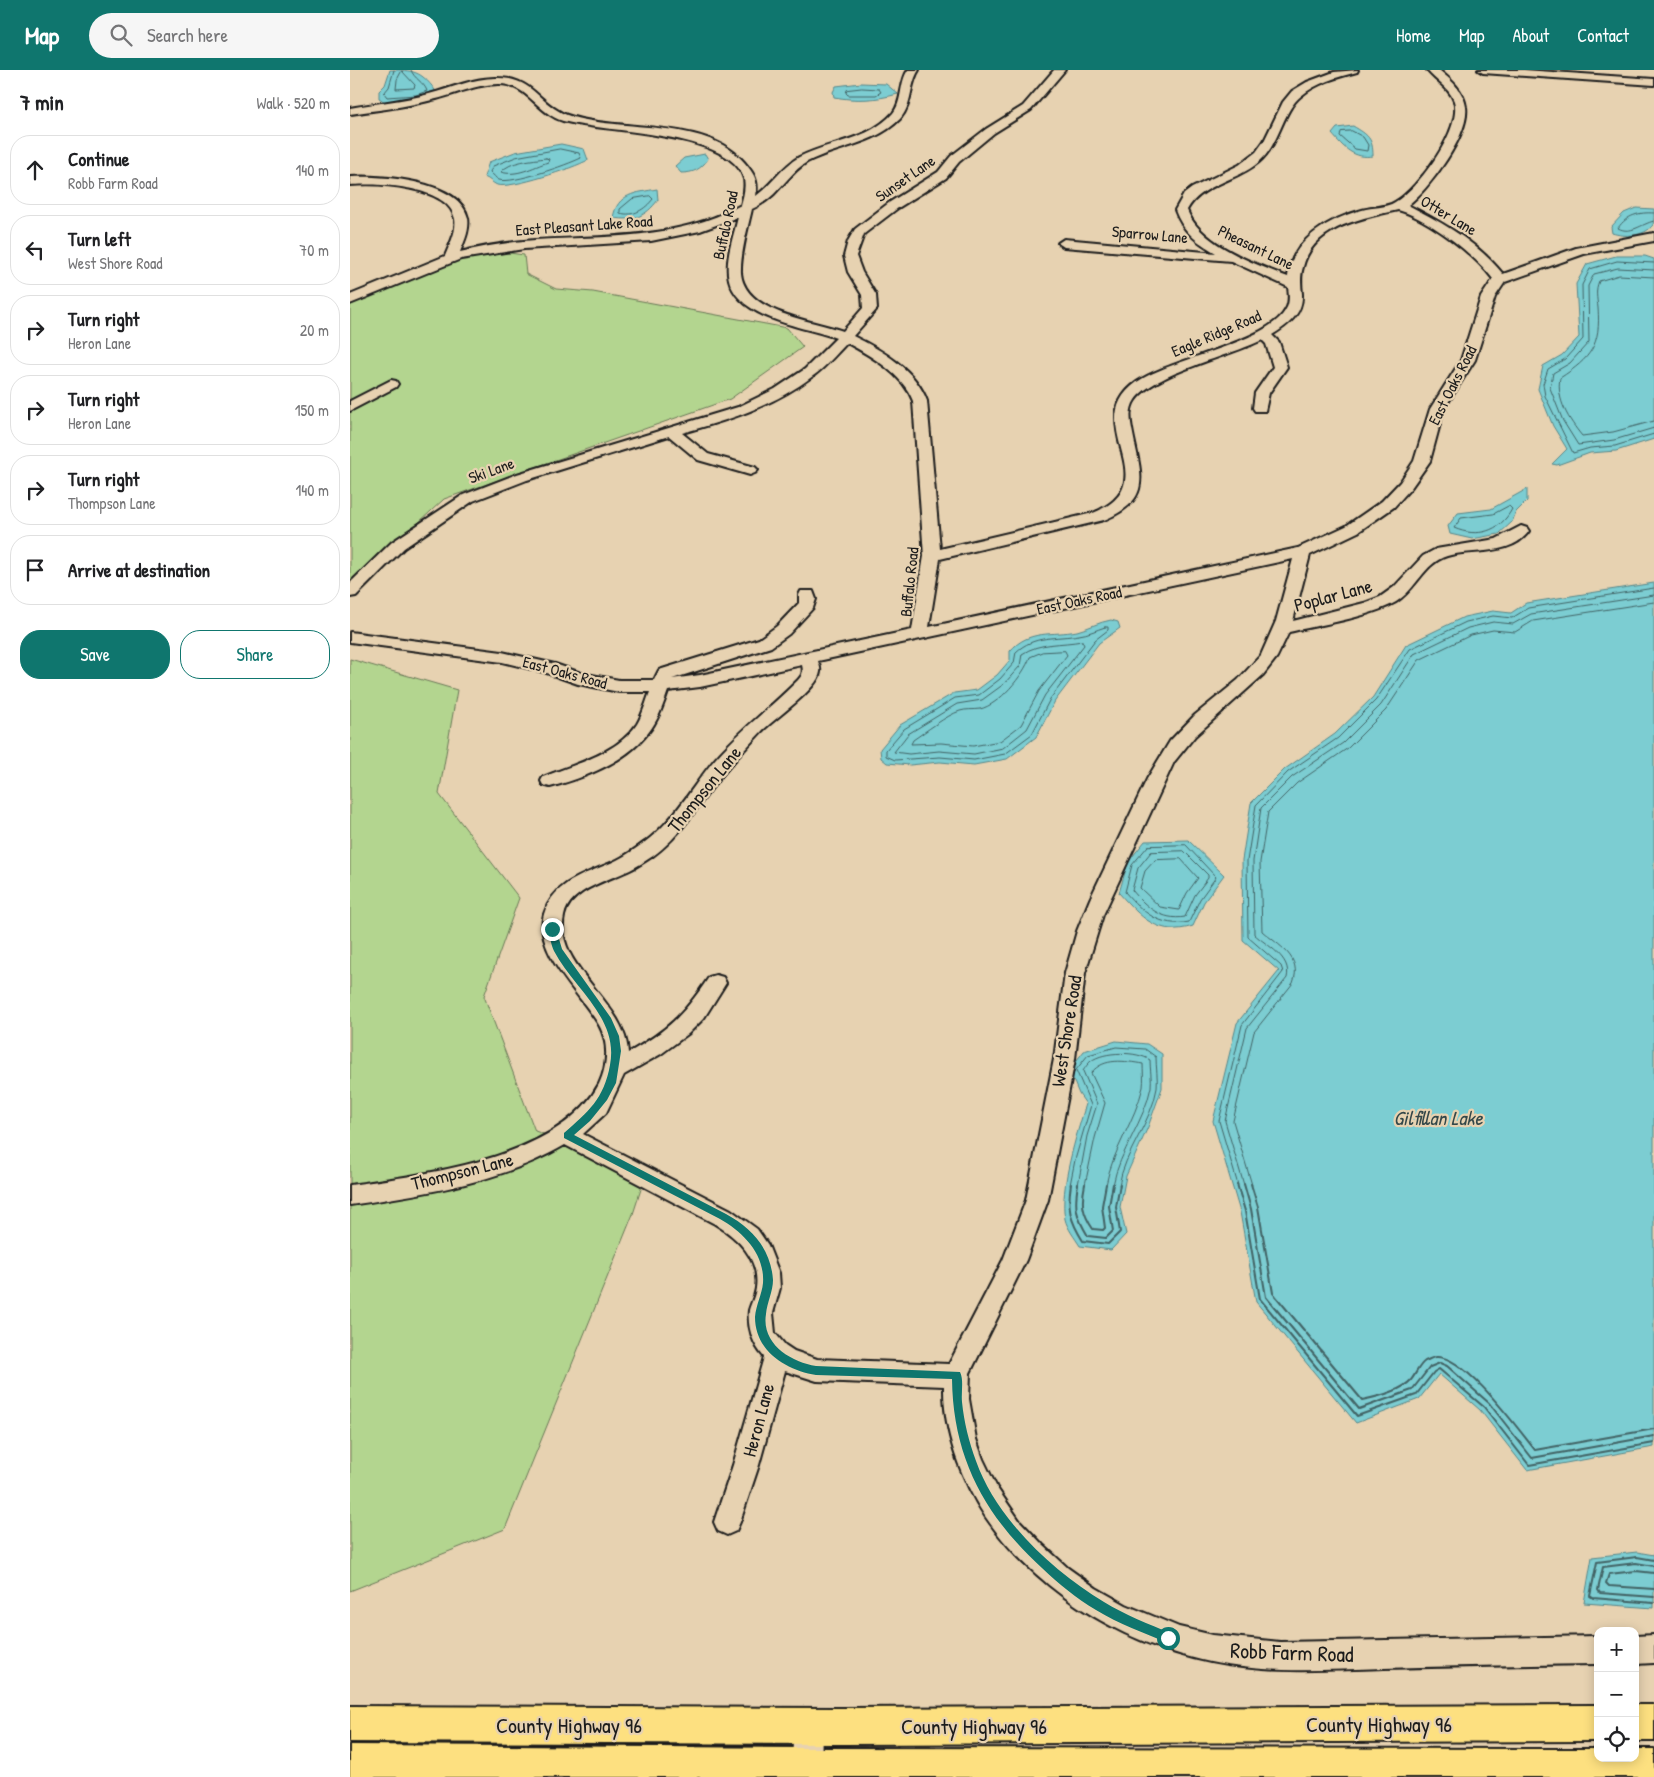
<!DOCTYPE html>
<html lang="en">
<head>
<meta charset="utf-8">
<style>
  :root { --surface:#fff; --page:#f6f6f6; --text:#202124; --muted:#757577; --line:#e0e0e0; --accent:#0f766e }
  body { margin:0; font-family:"Patrick Hand",sans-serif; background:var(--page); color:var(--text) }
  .controls { position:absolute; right:15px; bottom:15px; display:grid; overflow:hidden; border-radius:10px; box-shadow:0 2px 12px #0003 }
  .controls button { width:45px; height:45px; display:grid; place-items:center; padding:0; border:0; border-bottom:1px solid var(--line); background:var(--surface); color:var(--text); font:25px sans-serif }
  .stop { position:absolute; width:15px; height:15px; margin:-11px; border:4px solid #0f766e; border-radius:50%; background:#fff }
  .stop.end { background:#0f766e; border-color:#fff; box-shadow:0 1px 5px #0008 }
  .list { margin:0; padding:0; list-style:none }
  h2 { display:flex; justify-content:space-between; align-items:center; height:65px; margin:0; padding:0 20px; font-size:21px }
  h2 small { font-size:16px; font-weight:400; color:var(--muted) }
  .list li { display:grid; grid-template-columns:32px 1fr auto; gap:15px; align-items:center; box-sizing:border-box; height:70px; margin:0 10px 10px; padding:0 10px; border:1px solid var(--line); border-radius:20px }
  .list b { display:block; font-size:19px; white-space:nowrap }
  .list p { margin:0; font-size:16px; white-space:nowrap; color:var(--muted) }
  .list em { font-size:16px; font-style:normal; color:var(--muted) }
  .actions { display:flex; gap:10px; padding:15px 20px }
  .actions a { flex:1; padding:11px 0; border:1px solid var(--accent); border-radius:20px; text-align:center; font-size:18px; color:var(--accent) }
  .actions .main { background:var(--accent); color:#fff }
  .icon { flex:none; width:28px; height:28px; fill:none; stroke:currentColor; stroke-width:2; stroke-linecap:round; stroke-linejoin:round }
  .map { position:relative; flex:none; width:1304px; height:1707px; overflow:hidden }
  header { display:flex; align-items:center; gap:30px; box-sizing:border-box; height:70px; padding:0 25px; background:var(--accent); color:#fff }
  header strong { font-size:24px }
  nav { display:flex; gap:28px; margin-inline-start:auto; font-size:18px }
  .search { width:350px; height:45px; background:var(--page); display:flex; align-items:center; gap:12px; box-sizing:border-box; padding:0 18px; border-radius:28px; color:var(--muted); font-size:19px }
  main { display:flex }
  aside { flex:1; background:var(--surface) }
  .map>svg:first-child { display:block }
  .green { fill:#b3d58f; stroke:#687856 }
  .water { fill:#7bcdd2; stroke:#558689 }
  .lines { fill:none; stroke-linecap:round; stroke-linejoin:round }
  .shore-far1 { stroke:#426365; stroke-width:1 }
  .shore { stroke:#426365; stroke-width:2 }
  .minor-casing { stroke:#1c1c1c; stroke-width:4 }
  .major-casing { stroke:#1c1c1c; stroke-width:4 }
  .minor { fill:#e7d2b1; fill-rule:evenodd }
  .major { fill:#fde080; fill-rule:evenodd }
  .route { fill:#0f766e }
  .labels { text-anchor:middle; stroke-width:4.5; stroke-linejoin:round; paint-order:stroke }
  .far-street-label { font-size:16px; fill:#1c1c1c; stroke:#e7d2b1 }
  .street-label { font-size:19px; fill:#1c1c1c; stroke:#e7d2b1 }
  .water-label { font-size:20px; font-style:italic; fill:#34484a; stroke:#e7d2b1 }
  .near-street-label { font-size:22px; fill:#1c1c1c; stroke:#e7d2b1 }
</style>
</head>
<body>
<header>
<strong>Map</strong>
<div class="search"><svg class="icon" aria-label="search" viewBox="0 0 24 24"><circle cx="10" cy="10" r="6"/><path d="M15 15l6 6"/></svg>Search here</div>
<nav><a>Home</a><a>Map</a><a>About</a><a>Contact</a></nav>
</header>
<main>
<aside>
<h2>7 min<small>Walk · 520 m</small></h2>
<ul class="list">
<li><svg class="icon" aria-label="ahead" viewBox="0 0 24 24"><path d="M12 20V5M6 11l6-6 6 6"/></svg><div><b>Continue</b><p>Robb Farm Road</p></div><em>140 m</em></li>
<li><svg class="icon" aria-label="left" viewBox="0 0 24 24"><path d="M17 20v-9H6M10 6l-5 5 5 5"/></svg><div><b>Turn left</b><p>West Shore Road</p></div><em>70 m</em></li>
<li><svg class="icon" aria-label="right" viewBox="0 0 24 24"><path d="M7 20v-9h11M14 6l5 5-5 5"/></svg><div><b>Turn right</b><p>Heron Lane</p></div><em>20 m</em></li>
<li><svg class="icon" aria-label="right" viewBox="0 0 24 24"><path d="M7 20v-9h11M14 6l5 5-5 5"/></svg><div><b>Turn right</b><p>Heron Lane</p></div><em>150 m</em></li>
<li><svg class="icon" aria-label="right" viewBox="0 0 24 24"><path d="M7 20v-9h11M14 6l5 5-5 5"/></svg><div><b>Turn right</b><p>Thompson Lane</p></div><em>140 m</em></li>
<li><svg class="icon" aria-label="arrive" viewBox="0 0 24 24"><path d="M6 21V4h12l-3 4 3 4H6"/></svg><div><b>Arrive at destination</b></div></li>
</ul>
<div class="actions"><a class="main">Save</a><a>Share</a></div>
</aside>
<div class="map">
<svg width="1304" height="1707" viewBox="0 0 1304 1707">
  <rect width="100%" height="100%" fill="#e7d2b1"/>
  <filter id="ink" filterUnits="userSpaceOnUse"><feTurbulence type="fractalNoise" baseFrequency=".02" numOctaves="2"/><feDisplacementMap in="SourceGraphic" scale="10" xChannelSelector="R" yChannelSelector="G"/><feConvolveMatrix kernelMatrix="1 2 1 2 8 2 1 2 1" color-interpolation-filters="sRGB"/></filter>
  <g filter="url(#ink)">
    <!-- green -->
    <path class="green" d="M152,182l22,3 2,19 30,15 37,3 194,36 16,19 -73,52 -286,100 -94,87v-281l74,-32 42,-15z
      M0,589l107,31 -18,104 80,104 -35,98 51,135 74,26 34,26 -10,31 -128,315 -155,62z"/>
    <!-- water -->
    <path class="water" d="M40,0c23,0 31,1 45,20l-6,7 -44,5 -6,-4v-7l6,-6z
      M511,13l25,1 12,10c-22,6 -42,7 -64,3l-1,-5 3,-6z
      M1003,56c15,9 20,12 20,30 -19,3 -29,-8 -41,-22l5,-6z
      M211,74l23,5 4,11c-14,8 -77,29 -91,25 -5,-2 -7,-6 -13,-8l5,-15 26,-10z
      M355,84l3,5c-7,10 -14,14 -27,14l-6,-7 9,-8z
      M307,119l1,11c-13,17 -24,21 -45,18 4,-25 23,-25 44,-29z
      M1286,138l18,1c0,5 0,12 -1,16 -9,12 -29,12 -41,8l-1,-6 13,-14z
      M1266,186h29l9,3v180l-38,12 -26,2 -33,12 -5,-1 15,-15 -14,-23 -15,-37 5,-23 19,-11 17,-18 -3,-53 11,-20z
      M1177,419v12l-11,11 -4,10 -13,12 -27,5 -22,-5 -2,-8 10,-13 33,-4z
      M1304,513v864l-127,23 -47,-60 -41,-36 -20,25 -63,24 -100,-121 -16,-90 -27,-91 24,-98 42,-52 -36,-31 -1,-80 9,-57 34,-34 50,-35 38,-37 33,-52 58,-28 29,-6 18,2 15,-10z
      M761,550l7,2 2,6 -21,15 -44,58 -19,36 -29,22 -33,6 -34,-3 -30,3 -23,-2 -6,-5 -1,-9 20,-24 54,-32 23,-3 20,-15 13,-15v-9c19,-22 42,-15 67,-20 12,-3 22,-9 34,-11z
      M838,770l36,35 -20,27 -11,24c-34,11 -53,-9 -74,-33l9,-31 17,-21z
      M766,971l31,3 15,10v34l-14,39 -22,49 -6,31 6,27 -15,16 -31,-4c-5,-8 -13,-18 -15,-27 -6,-30 12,-86 21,-115l-7,-10 -10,-24 15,-19z
      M1287,1482l17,3v53l-70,-5 8,-46z"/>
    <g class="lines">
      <!-- shore-far1 -->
      <path class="shore-far1" d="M44,0l-5,17 -5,6 3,4 29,-2 11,-4c-3,-9 -13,-12 -16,-21
        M52,1l13,14 -1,3 -18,1 1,-9z
        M512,18l17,1 2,3 -5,3h-28l-2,-2 1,-3z
        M1002,61l11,6 5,8 -1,6 -12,-2 -15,-13 1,-4z
        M210,79l19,4 2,5c-14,7 -68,26 -82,22 -3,-1 -6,-6 -9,-8l3,-6 23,-9z
        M196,88l3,1 -1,3c-15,5 -31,15 -47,10 9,-11 31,-12 45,-14z
        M300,126l3,3c-8,10 -19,18 -33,14v-4l12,-10z
        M1304,143c-15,-1 -27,2 -36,15 13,7 23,-4 36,-7
        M1304,193l-37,-2 -27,8 -8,16 1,54 -18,20 -17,10 -5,15 2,12 28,57 17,-5 25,-2 39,-12
        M1304,200l-36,-2 -24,6 -6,12 1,56 -19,21 -17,10 -3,15 13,33 15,24 36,-5 40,-12
        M1304,207l-35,-2 -20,6c-4,9 -2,17 -1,27 3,37 -7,50 -38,70 -4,22 9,42 22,58l31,-4 41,-11
        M1159,436l3,3c-12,23 -35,29 -58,19l7,-10 32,-4z
        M755,557h3v3l-13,10 -45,59 -18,35 -27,20 -31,6 -34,-3 -45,3 -9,-4v-6l18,-21 51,-31 24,-3 21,-16 14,-16 2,-11c18,-17 40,-13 63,-17 9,-1 17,-5 26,-8z
        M732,571l2,4 -39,50 -18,34 -24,19 -29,6 -35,-3 -30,3 -15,-2 14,-18 49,-30 25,-4 22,-16 16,-18 2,-12c18,-12 39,-9 60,-13z
        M715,581l2,4 -28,36 -18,34 -21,16 -27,5 -32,-3 -30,1 2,-4c12,-8 34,-25 47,-29 6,-2 13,-1 20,-2 19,-4 44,-34 50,-52l12,-5z
        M836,775l30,32 -16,22 -11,23c-28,6 -47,-10 -64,-30l7,-27 16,-19z
        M834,781l24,24v3l-13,17 -10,22c-23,4 -39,-10 -53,-27l6,-22 13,-16z
        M831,789l17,19 -11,15 -8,17 -19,-3 -20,-19 5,-17 10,-11z
        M720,1115l5,-25 16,-55 -15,-35 12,-15 28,-8 29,2 11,8c0,10 2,21 1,31 -5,33 -33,65 -38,97
        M728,1115l9,-49 10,-32 -14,-33c2,-3 5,-8 8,-10 13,-10 46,-10 59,-1 0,9 2,19 1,27 -6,33 -32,65 -38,98
        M735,1115l10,-47 10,-35 -14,-30c13,-16 34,-12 52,-9 0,7 1,16 0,23 -8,34 -31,64 -37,98
        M888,1115l-19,-64 23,-96 41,-53 -2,-6 -33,-29 -1,-76 9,-56 32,-33 50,-34 38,-38 34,-51 56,-27 27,-6 19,2 16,-10 126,-20
        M894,1115l-19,-64 22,-93 40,-50c5,-21 -20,-32 -33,-44l-1,-73 8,-53 31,-31 51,-34 38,-38 33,-51 54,-26 25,-6 20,2 18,-10 123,-19
        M902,1115l-19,-64 21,-89 39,-49c10,-26 -14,-37 -31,-52l-2,-69 8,-50 29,-29 51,-35 38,-38 33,-50 52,-25 22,-5 22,2 18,-11 121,-19"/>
      <!-- shore -->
      <path class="shore" d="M721,1114c-4,25 -1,36 12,57l25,3 12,-12 -4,-25 4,-23
        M728,1114c-4,24 -2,32 10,52l18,2 7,-7 -4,-25 4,-22
        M735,1114c-4,19 -3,29 8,45l10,1 2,-2 -3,-22 4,-22
        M887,1114l8,27 15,88 97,117 59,-21 18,-23 5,-3 45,38 45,58 125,-22
        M894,1114l7,25 15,88 93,112 53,-19 18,-23 10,-4 7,3 42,37 43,55 122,-22
        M901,1114l7,23 15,86 89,107c15,-3 39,-9 49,-20 5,-6 8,-15 14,-19 3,-1 8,-4 11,-4 28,-3 82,72 99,93l119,-21
        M1304,1490l-17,-3 -40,5 -7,34 3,2 61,5
        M1304,1496l-18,-3 -33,4 -5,23 2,3 54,4
        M1304,1503l-18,-2 -27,3 -3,9 3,3 45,3"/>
      <defs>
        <path id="minor" d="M558,0h11c-10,15 -6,34 -19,49 -26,26 -62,27 -93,43 -13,8 -22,21 -33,32 -6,6 -14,11 -22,15 -4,18 -12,46 -11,64 4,41 72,47 102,58l20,-23 -1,-13 -14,-23 -4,-16 4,-15 7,-12 35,-27 48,-30 13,-16 35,-27 37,-23 31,-36h11l-34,40 -37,23 -35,29 -13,16 -48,30 -34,26 -8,22 6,16 14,23 1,14 -24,27c29,14 63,34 74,65l13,148 153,-36c77,-32 -15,-89 44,-131 32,-23 133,-40 149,-73 4,-6 3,-15 2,-22l-57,-26 -167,-14 -6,-4 6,-4 152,14c-20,-12 -33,-21 -41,-43l9,-16 8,-6 47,-23 17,-13 8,-11 19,-39 9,-11 15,-9 27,-10 24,-2 -1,2c-19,5 -41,11 -56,24 -19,15 -21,48 -42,66 -23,20 -57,21 -72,48 13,35 69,54 101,67 3,-37 41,-58 74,-67 10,-3 24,-2 33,-8 23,-13 68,-74 59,-101 -5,-14 -19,-20 -27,-31h12c11,9 25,21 27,37 4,27 -37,82 -58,98 35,18 69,37 95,69l73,-26 78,-15v8l-70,13 -79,28 -10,15 -20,63 -31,49 -14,52 -19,27 -17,19 -36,25 -48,23 -17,66 71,-18 16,-6 14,-10 29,-31 13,-7 60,-10 25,-13 6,2 2,3c-18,26 -56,17 -82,25 -23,7 -31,34 -51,46 -26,15 -77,23 -107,30l-12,25 -14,18 -68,61 -21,26 -71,153 -18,58 -10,86 -27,141 -22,60 -56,113 -1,26 7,40 7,20 14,29 22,32 24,25 25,23 28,20 30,17 53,22 34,8 67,7 318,-6v28c-71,1 -143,2 -214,4 -40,1 -80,4 -121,1 -97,-6 -189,-50 -254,-122 -38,-42 -66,-104 -65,-161l-127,-5 -32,-10 -26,94 -19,57 -4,9 -9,4 -9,-4 -4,-9 19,-57 31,-108c-11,-12 -17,-30 -15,-47 2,-7 6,-14 7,-22 4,-29 -18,-50 -41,-64l-150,-79c-65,38 -142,49 -215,60v-20c76,-11 210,-26 249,-101 9,-19 10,-41 0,-59 -18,-31 -66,-72 -55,-111 10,-34 46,-41 73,-54 10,-5 19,-12 28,-18 30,-22 47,-56 71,-84 25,-28 54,-50 80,-76 6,-6 8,-9 6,-17l-102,22 -32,4c-5,14 -10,30 -20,42 -22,29 -64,45 -98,54l-7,-2 -2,-4 2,-4c32,-13 74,-23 94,-53 6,-10 9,-22 13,-32h-31l-41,-8 -34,-12 -42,-10 -152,-20v-10l152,20 53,12 26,9 38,7h35l5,-10 100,-31 18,-13 22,-23v-8l2,-4h12l3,8 -3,9 -24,26 -18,13 -99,32 28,-4 212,-45 12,-74 -11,-155c-10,-27 -42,-45 -66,-58 -11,11 -21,24 -34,33 -39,30 -84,44 -131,57l26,21 47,13 3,3 -3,3 -5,2 -52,-15 -29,-24 -142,44 -54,21 -69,47 -48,48 -6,1v-14l42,-41 71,-47 54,-21 221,-67 37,-18 30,-20 31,-31c-33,-12 -103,-19 -108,-64 -2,-18 6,-39 10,-57l-38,14 -49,10 -127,8 -63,10 -111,45v-9l95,-39c5,-12 12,-25 10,-37 -6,-34 -80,-36 -105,-34v-8c30,-2 110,3 118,41 2,12 -4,24 -8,34 24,-6 50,-10 75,-12 70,-4 142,0 206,-35 2,-8 5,-17 3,-26 -12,-48 -140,-46 -181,-58 -25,-7 -36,-37 -64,-37 -24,0 -44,11 -67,16 -27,7 -54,10 -82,14v-6c26,-5 53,-7 79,-14 23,-6 46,-17 70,-16 34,0 41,27 68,37 54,19 145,0 182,53 7,9 9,16 7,28 15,-11 26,-29 43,-39 31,-16 69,-16 94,-44 10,-12 6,-30 15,-43zM1048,140c31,9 75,43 95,69l-12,18 -20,63 -31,49 -16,52 -14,21 -18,19 -36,25 -48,22 -369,79 11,-68 164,-39c51,-21 36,-47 28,-91 -2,-11 -3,-20 3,-29 19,-27 96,-44 127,-60l4,4 7,23 -18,26 -2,15 2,3h10l4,-18 18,-26 -8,-25 -7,-7c16,-10 31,-21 30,-41 -1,-9 -2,-18 1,-27 10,-41 60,-49 95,-57zM943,489l-17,62 -15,34 -23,25 -43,35 -25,26 -23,38 -57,120 -13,32 -12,42 -11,86 -28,141 -23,60 -54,104 -132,-5 -23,-8 -9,-6 -10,-12 -2,-20 7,-25 -1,-15 -11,-28 -11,-16 -26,-19 -148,-76 23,-21 18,-38 37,-21 27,-20 16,-16 22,-35 -3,-6 -7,-2 -7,2c-26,39 -41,53 -81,76 -2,-52 -75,-86 -64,-137 5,-27 46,-36 66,-46 8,-4 15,-9 23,-14 26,-19 40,-43 59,-68 15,-20 33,-39 50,-57 13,-13 56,-42 58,-59 1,-4 -1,-7 -2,-11z
          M1128,0h46l130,9v6l-171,-12z
          M41,310l5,1 2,3 -2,3 -46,24v-10z
          M1304,1565v28l-19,1v-28z
          M458,1642l10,4 4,10 -1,51h-30l3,-51 4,-10z"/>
        <path id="major" d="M1248,1635v36l-757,3 -491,-2v-36l491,2z
          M1285,1635h19v36h-19z
          M0,1675l456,3 792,1v9h37v-9h19v28h-1304z"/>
      </defs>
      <!-- minor casing -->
      <use href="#minor" class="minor-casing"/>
      <!-- major casing -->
      <use href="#major" class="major-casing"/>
      <!-- minor -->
      <use href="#minor" class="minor"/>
      <!-- major -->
      <use href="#major" class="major"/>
    </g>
  </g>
  <!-- route -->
  <path class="route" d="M202,856l4,3 6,20 49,69 8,18 2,15 -5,32 -9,17 -17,21 -16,14 152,79c26,14 45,35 47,66 0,11 -6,23 -7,34 -5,30 25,48 50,52l144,6c4,8 1,20 2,30 2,20 7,40 14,59 20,57 76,110 128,141 21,13 45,22 68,32l2,4 -2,4 -4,1c-24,-10 -49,-19 -72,-33 -20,-12 -37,-26 -54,-42 -57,-52 -89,-110 -90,-189l-136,-4c-29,-5 -61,-23 -61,-58 1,-12 7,-23 8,-34 2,-29 -20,-51 -43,-64l-156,-81v-5c24,-21 40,-34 46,-68 9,-47 -36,-76 -56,-114 -3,-6 -4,-15 -6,-22z"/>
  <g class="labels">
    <!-- far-street labels -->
    <g class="far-street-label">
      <text transform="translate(555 108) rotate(-35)" y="6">Sunset Lane</text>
      <text transform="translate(1099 145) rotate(31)" y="6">Otter Lane</text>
      <text transform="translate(234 155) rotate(-4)" y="6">East Pleasant Lake Road</text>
      <text transform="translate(375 155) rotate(-78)" y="6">Buffalo Road</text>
      <text transform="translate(800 164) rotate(5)" y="6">Sparrow Lane</text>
      <text transform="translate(906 177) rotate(26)" y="6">Pheasant Lane</text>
      <text transform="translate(866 263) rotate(-23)" y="6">Eagle Ridge Road</text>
      <text transform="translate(1102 315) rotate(-63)" y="6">East Oaks Road</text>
      <text transform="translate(141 400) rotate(-20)" y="6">Ski Lane</text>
      <text transform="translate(559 512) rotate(-84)" y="6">Buffalo Road</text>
      <text transform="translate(729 530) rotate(-12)" y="6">East Oaks Road</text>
      <text transform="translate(215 602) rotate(15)" y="6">East Oaks Road</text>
    </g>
    <!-- street labels -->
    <g class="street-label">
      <text transform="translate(983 525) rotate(-15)" y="7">Poplar Lane</text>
      <text transform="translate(354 719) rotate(-51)" y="7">Thompson Lane</text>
      <text transform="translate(716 961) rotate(-81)" y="7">West Shore Road</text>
      <text transform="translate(112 1101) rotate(-14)" y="7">Thompson Lane</text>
      <text transform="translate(408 1350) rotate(-75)" y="7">Heron Lane</text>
    </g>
    <!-- water labels -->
    <g class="water-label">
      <text x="1088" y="1055">Gilfillan Lake</text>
    </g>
    <!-- near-street labels -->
    <g class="near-street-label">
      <text transform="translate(942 1582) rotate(2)" y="8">Robb Farm Road</text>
      <text x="1029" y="1662">County Highway 96</text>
      <text x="219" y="1663">County Highway 96</text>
      <text x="624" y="1664">County Highway 96</text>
    </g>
  </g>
</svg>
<div class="controls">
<button>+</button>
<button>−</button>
<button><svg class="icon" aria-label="locate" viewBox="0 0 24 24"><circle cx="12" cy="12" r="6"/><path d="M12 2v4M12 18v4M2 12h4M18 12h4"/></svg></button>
</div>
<div class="stop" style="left:818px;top:1568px"></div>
<div class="stop end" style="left:202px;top:859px"></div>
</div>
</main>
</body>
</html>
